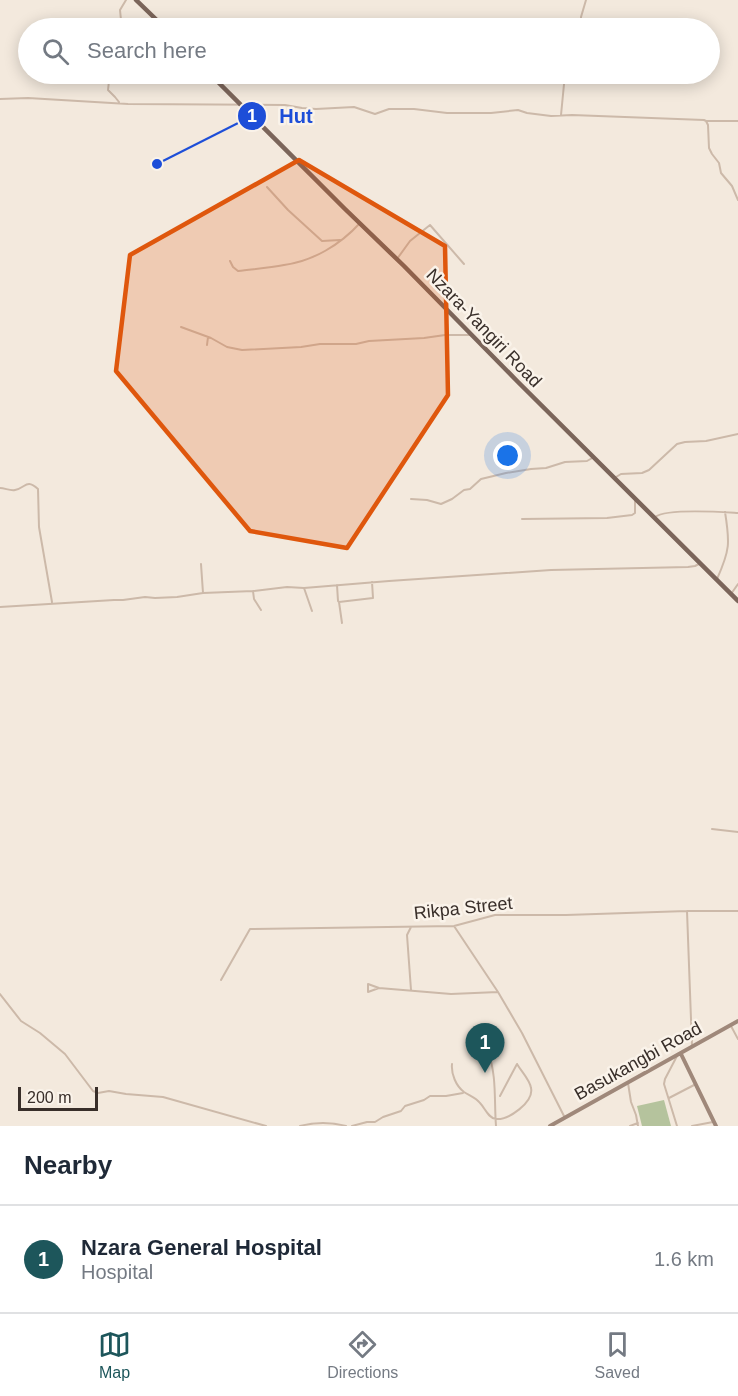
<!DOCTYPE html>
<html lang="en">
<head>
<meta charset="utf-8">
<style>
  :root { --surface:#fff; --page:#f2f2f3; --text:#1f2937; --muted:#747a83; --line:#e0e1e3; --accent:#1d565b }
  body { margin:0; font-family:Arial,sans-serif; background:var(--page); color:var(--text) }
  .scale { position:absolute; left:18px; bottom:15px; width:80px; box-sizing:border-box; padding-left:6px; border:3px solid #382e29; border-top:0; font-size:16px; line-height:21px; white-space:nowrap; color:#382e29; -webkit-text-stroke:4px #faf3ea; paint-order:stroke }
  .you { position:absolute; left:508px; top:456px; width:21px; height:21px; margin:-15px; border:4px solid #fff; border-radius:50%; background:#1a73e8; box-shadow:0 0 0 9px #1a73e833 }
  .badge { display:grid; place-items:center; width:39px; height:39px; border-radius:50%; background:var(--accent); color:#fff; font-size:20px; font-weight:700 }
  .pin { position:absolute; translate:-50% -50px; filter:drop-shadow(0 2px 3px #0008) }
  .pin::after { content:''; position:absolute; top:32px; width:21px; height:18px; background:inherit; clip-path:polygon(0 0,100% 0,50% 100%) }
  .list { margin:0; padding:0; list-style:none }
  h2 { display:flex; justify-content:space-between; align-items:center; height:78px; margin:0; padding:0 24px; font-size:26px }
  h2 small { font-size:20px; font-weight:400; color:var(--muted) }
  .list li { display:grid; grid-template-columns:39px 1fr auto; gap:18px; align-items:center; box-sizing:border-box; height:108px; padding:0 24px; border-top:2px solid var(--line) }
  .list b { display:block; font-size:22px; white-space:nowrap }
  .list p { margin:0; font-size:20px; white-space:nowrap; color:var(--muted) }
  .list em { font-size:20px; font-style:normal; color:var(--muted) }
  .icon { flex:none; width:33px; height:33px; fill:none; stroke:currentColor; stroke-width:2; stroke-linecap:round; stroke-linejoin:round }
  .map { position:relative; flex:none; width:738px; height:1126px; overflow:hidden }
  .search { position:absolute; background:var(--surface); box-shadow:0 3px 15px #0003; left:18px; right:18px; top:18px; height:66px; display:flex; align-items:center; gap:15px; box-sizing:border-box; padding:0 21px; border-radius:33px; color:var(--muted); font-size:22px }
  .sheet { height:186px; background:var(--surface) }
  nav { display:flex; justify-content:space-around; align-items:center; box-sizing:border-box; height:84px; border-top:2px solid var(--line); background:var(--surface); font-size:16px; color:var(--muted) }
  nav a { display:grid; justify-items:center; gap:3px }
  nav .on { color:var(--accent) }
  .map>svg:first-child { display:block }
  .pitch { fill:#b5c39d }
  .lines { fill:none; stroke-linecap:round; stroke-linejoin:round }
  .street { stroke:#ccb9a9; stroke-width:2 }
  .secondary { stroke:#9f887a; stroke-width:4 }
  .primary { stroke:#7b655a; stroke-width:4.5 }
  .marked { fill:#df570d; fill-opacity:0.2; stroke:#df570d; stroke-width:4.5; stroke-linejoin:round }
  .labels { text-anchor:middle; stroke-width:5; stroke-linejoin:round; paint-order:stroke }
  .street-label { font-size:18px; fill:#382e29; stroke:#faf3ea }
  .leader { fill:none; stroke:#1d4ed8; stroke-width:2 }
  .callout-dot { fill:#1d4ed8; stroke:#faf3ea; stroke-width:2 }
  .mark-label { font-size:18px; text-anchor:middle; font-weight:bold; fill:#fff }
  .callout-label { font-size:20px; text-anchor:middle; font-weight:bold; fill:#1d4ed8; stroke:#faf3ea; stroke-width:5; stroke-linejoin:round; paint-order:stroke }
</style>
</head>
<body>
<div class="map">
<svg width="738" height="1126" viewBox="0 0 738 1126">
  <rect width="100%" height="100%" fill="#f3e9dd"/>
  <!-- pitch -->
  <path class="pitch" d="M664,1100l7,26h-29l-5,-20z"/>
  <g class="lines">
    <!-- street -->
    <path class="street" d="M119,28l2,-8 -1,-10 6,-10
      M581,28v-11l5,-17
      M115,74l-6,7 -1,9 7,7 4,5
      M0,99l28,-1 100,6 157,1 17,3 14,1 38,-2 21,7 14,-5h25l33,4h44l27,-3 9,3 24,3 21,-1 132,5 2,1 2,4 1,23 3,6 7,9 2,10 11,13 6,14
      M561,115l4,-41
      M706,121h32
      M267,187l21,23 34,31 18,-1
      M397,259l13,-18 20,-16 34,39
      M230,261l3,6 5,4c15,-2 31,-3 46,-6 29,-4 56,-20 76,-42
      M181,327l30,11 16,9 15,3 59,-3 19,-3h36l13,-3 55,-3 21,-3h25
      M207,345l1,-8
      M616,477l5,-3 21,-1 7,-3 28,-26 8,-2 21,-1 32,-7
      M0,488c5,0 10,3 15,2 11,-2 11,-12 23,-1l1,38 13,75
      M411,499l16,1 14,4 11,-5 12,-9 6,-1 11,-10 25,-6 25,-4 15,-1 19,-6 22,-1 7,-4
      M655,517c12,-9 66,-5 83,-4
      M522,519l85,-1 25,-3 3,-2v-12
      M201,564l2,29
      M717,579c13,-29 13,-36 8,-67
      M337,585l1,16 1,1 3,21
      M304,588l8,23
      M253,591l1,8 7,11
      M731,594l7,-10
      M339,602l34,-4 -1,-16
      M0,607l114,-7h9l22,-3 10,1 22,-1 26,-4 50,-2 34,-4 17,1 85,-7 162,-11 137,-3 7,-1 4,-2
      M712,829l26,3
      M687,911l5,135
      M454,926l44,66 24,41 43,85
      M411,927l-4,8 4,55
      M221,980l29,-51 204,-3 41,-11h71l121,-4h51
      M379,988l-11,4v-8l11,4 72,6 47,-2
      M0,994l21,27 19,12 25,21 28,37 5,2 11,-2 17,3 37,3 103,29
      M731,1026l7,13
      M488,1052c9,23 6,50 8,74
      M452,1064c-1,10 4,22 12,28 6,4 12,6 16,11 5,5 8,15 16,16 13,1 38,-17 35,-31 -1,-8 -10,-17 -14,-24
      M628,1083l3,19 5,13 2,11
      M500,1096l17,-32
      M669,1098l27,-14
      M300,1126c15,-4 31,-4 46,0
      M352,1126l15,-4h8l8,-5 18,-6 4,-5 19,-6 6,-4h16l17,-3
      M630,1126l8,-3
      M677,1126l-13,-42 1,-5 12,-23
      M692,1126l21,-4"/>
    <!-- secondary -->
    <path class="secondary" d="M681,1054l35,72
      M550,1126l188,-105"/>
    <!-- primary -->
    <path class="primary" d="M136,0l29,28
      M210,74l135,135 59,57 114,116 220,219"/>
  </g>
  <!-- marked area -->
  <path class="marked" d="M299,160l146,86 3,149 -101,153 -97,-17 -134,-160 14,-116z"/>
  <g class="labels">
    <!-- street labels -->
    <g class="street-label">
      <text transform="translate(484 328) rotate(46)" y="6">Nzara-Yangiri Road</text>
      <text transform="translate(463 908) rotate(-6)" y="6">Rikpa Street</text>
      <text transform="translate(638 1061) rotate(-29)" y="6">Basukangbi Road</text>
    </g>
  </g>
  <!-- callouts -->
  <path class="leader" d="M157 164L252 116"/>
  <g class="callout-dot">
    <circle cx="157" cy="164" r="6"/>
    <circle cx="252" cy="116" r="15"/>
  </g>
  <g class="mark-label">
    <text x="252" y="122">1</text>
  </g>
  <g class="callout-label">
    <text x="296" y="123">Hut</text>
  </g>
</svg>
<div class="scale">200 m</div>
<div class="you"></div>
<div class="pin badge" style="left:485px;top:1073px">1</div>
<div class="search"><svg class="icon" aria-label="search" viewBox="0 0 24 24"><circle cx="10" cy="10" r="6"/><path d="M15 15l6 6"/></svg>Search here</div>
</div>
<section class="sheet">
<h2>Nearby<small></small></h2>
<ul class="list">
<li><span class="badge">1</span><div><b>Nzara General Hospital</b><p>Hospital</p></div><em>1.6 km</em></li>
</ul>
</section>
<nav>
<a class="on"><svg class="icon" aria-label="map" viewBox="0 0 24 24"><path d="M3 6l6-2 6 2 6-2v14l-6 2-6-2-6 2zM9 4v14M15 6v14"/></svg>Map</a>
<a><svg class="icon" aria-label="directions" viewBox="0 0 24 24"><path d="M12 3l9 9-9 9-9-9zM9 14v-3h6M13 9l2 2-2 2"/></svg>Directions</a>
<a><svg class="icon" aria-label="saved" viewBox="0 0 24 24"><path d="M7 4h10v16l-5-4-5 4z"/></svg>Saved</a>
</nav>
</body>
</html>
